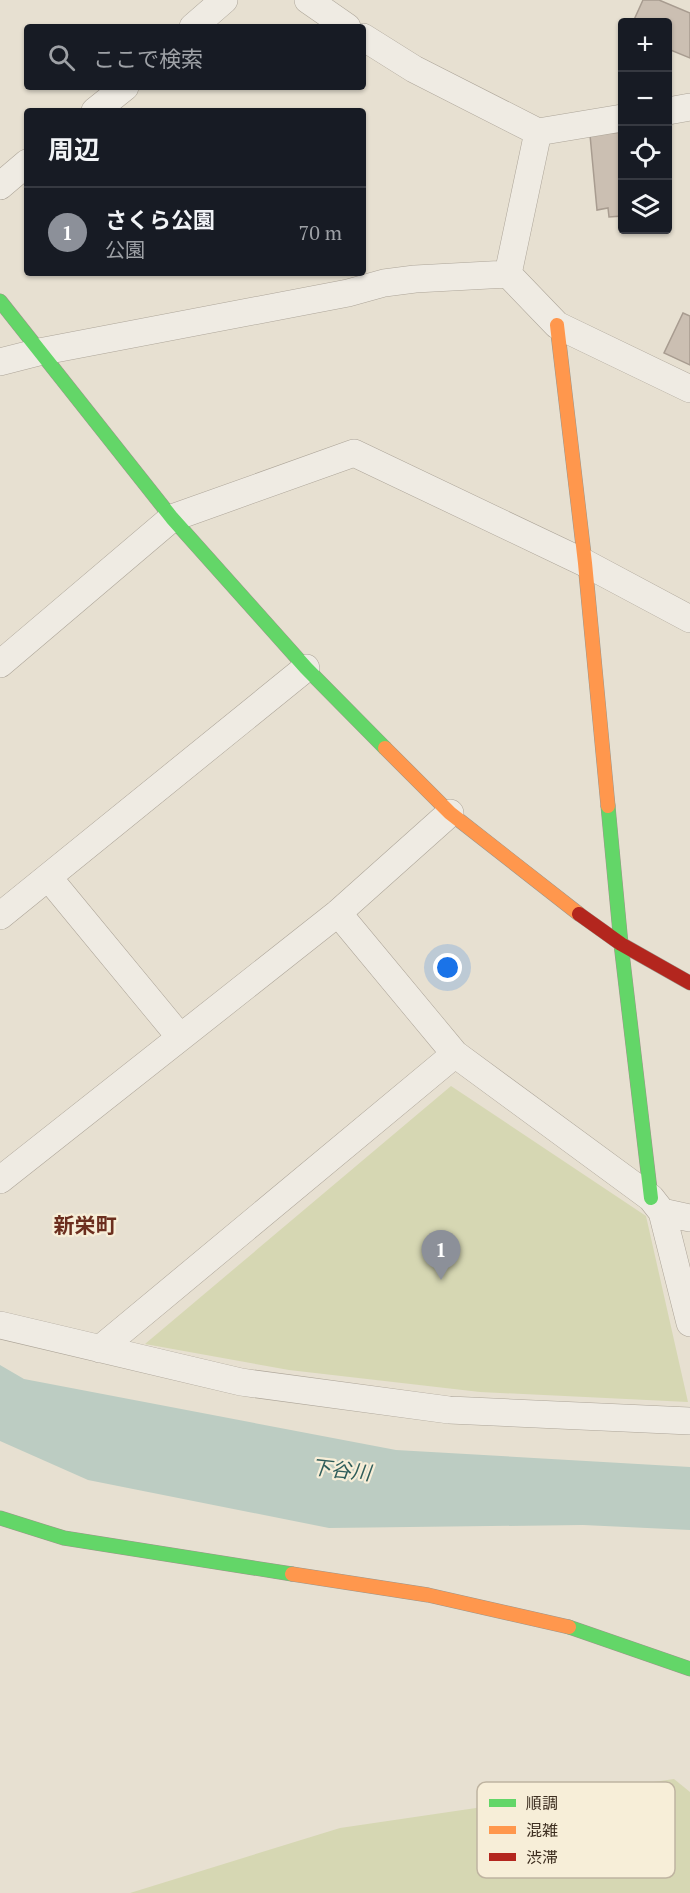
<!DOCTYPE html>
<html lang="ja">
<head>
<meta charset="utf-8">
<style>
  :root { --surface:#171b24; --page:#20242c; --text:#f1f3f6; --muted:#9ea1a6; --line:#363941; --accent:#8c9099 }
  body { margin:0; font-family:"PT Serif","Noto Sans JP",serif; background:var(--page); color:var(--text) }
  .controls { position:absolute; right:18px; top:18px; display:grid; overflow:hidden; border-radius:6px; box-shadow:0 2px 4px #0004 }
  .controls button { width:54px; height:54px; display:grid; place-items:center; padding:0; border:0; border-bottom:2px solid var(--line); background:var(--surface); color:var(--text); font:30px sans-serif }
  .you { position:absolute; left:448px; top:968px; width:21px; height:21px; margin:-15px; border:4px solid #fff; border-radius:50%; background:#1a73e8; box-shadow:0 0 0 9px #1a73e833 }
  .badge { display:grid; place-items:center; width:39px; height:39px; border-radius:50%; background:var(--accent); color:#fff; font-size:20px; font-weight:700 }
  .pin { position:absolute; translate:-50% -50px; filter:drop-shadow(0 2px 3px #0008) }
  .pin::after { content:''; position:absolute; top:32px; width:21px; height:18px; background:inherit; clip-path:polygon(0 0,100% 0,50% 100%) }
  .list { margin:0; padding:0; list-style:none }
  h2 { display:flex; justify-content:space-between; align-items:center; height:78px; margin:0; padding:0 24px; font-size:26px }
  h2 small { font-size:20px; font-weight:400; color:var(--muted) }
  .list li { display:grid; grid-template-columns:39px 1fr auto; gap:18px; align-items:center; box-sizing:border-box; height:90px; padding:0 24px; border-top:2px solid var(--line) }
  .list b { display:block; font-size:22px; white-space:nowrap }
  .list p { margin:0; font-size:20px; white-space:nowrap; color:var(--muted) }
  .list em { font-size:20px; font-style:normal; color:var(--muted) }
  .icon { flex:none; width:33px; height:33px; fill:none; stroke:currentColor; stroke-width:2; stroke-linecap:round; stroke-linejoin:round }
  .map { position:relative; flex:none; width:690px; height:1893px; overflow:hidden }
  .search { position:absolute; background:var(--surface); box-shadow:0 2px 4px #0004; left:24px; top:24px; width:342px; height:66px; display:flex; align-items:center; gap:15px; box-sizing:border-box; padding:0 21px; border-radius:6px; color:var(--muted); font-size:22px }
  .panel { position:absolute; background:var(--surface); box-shadow:0 2px 4px #0004; left:24px; top:108px; width:342px; height:168px; border-radius:6px }
  .map>svg:first-child { display:block }
  .green { fill:#d6d7b3 }
  .water { fill:#bcccc2 }
  .building { fill:#cbbfb2; stroke:#a89c90; stroke-width:1.5 }
  .lines { fill:none; stroke-linecap:round; stroke-linejoin:round }
  .street-casing { stroke:#ada599; stroke-width:28 }
  .fast-casing { stroke:#9c958a; stroke-width:15 }
  .slow-casing { stroke:#9c958a; stroke-width:15 }
  .jam-casing { stroke:#9c958a; stroke-width:15 }
  .street { stroke:#efebe3; stroke-width:27 }
  .fast { stroke:#63d668; stroke-width:14 }
  .slow { stroke:#ff974d; stroke-width:14 }
  .jam { stroke:#b3261e; stroke-width:14 }
  .labels { text-anchor:middle; stroke-width:4.5; stroke-linejoin:round; paint-order:stroke }
  .water-label { font-size:20px; font-style:italic; fill:#2f5d5a; stroke:#f7eed8 }
  .quarter-label { font-size:21px; font-weight:bold; fill:#6b2e1e; stroke:#f7eed8 }
  .key { fill:#f7eed8; stroke:#bfb4a1; stroke-width:1.5 }
  .key-label { font-size:16px; fill:#3d2e20 }
</style>
</head>
<body>
<div class="map">
<svg width="690" height="1893" viewBox="0 0 690 1893">
  <rect width="100%" height="100%" fill="#e7e0d1"/>
  <!-- green -->
  <path class="green" d="M451,1086l195,130 42,186 -208,-10 -191,-22 -144,-26z
    M674,1779l16,13v101h-560l210,-65z"/>
  <!-- water -->
  <path class="water" d="M0,1365l24,14 372,71 294,17v63l-107,-5 -254,3 -241,-48 -88,-39z"/>
  <!-- building -->
  <path class="building" d="M643,0h16l31,13v45l-22,-9v-27h-35z
    M622,132v84l-13,1 -1,-9 -11,2 -7,-75z
    M683,313l7,3v49l-26,-12z"/>
  <g class="lines">
    <defs>
      <path id="street" d="M308,0l39,27
        M193,27l31,-27
        M363,37l51,32 124,63 84,-14
        M95,111l30,-24
        M668,111l22,-4
        M0,186l27,-23
        M508,274l30,-142
        M0,362l39,-10 309,-59 36,-10 31,-4 93,-5 49,51 133,64
        M0,664l172,-146 182,-65 231,110 105,56
        M48,877l132,160
        M338,913l117,141 196,144 11,14 28,111
        M0,916l306,-248
        M0,1180l338,-267 112,-100
        M662,1212l28,6
        M0,1325l241,57 208,28 241,11
        M100,1349l355,-295"/>
      <path id="fast" d="M0,301l172,217 134,150 79,80
        M608,806l13,138 30,254
        M0,1518l64,20 228,36
        M569,1627l121,42"/>
      <path id="slow" d="M557,325l28,238 23,243
        M385,748l65,65 129,101
        M292,1574l136,21 141,32"/>
      <path id="jam" d="M579,914l42,30 69,39"/>
    </defs>
    <!-- street casing -->
    <use href="#street" class="street-casing"/>
    <!-- fast casing -->
    <use href="#fast" class="fast-casing"/>
    <!-- slow casing -->
    <use href="#slow" class="slow-casing"/>
    <!-- jam casing -->
    <use href="#jam" class="jam-casing"/>
    <!-- street -->
    <use href="#street" class="street"/>
    <!-- fast -->
    <use href="#fast" class="fast"/>
    <!-- slow -->
    <use href="#slow" class="slow"/>
    <!-- jam -->
    <use href="#jam" class="jam"/>
  </g>
  <g class="labels">
    <!-- water labels -->
    <g class="water-label">
      <text transform="translate(341 1470) rotate(6)" y="7">下谷川</text>
    </g>
    <!-- quarter labels -->
    <g class="quarter-label">
      <text x="85" y="1233">新栄町</text>
    </g>
  </g>
  <!-- legend -->
  <rect x="477" y="1782" width="198" height="96" rx="9" class="key"/>
  <rect x="489" y="1799" width="27" height="8" fill="#63d668"/>
  <rect x="489" y="1826" width="27" height="8" fill="#ff974d"/>
  <rect x="489" y="1853" width="27" height="8" fill="#b3261e"/>
  <g class="key-label">
    <text x="526" y="1809">順調</text>
    <text x="526" y="1836">混雑</text>
    <text x="526" y="1863">渋滞</text>
  </g>
</svg>
<div class="controls">
<button>+</button>
<button>−</button>
<button><svg class="icon" aria-label="locate" viewBox="0 0 24 24"><circle cx="12" cy="12" r="6"/><path d="M12 2v4M12 18v4M2 12h4M18 12h4"/></svg></button>
<button><svg class="icon" aria-label="layers" viewBox="0 0 24 24"><path d="M12 4l9 5-9 5-9-5zM3 14l9 5 9-5"/></svg></button>
</div>
<div class="you"></div>
<div class="pin badge" style="left:441px;top:1280px">1</div>
<div class="search"><svg class="icon" aria-label="search" viewBox="0 0 24 24"><circle cx="10" cy="10" r="6"/><path d="M15 15l6 6"/></svg>ここで検索</div>
<section class="panel">
<h2>周辺<small></small></h2>
<ul class="list">
<li><span class="badge">1</span><div><b>さくら公園</b><p>公園</p></div><em>70 m</em></li>
</ul>
</section>
</div>
</body>
</html>
